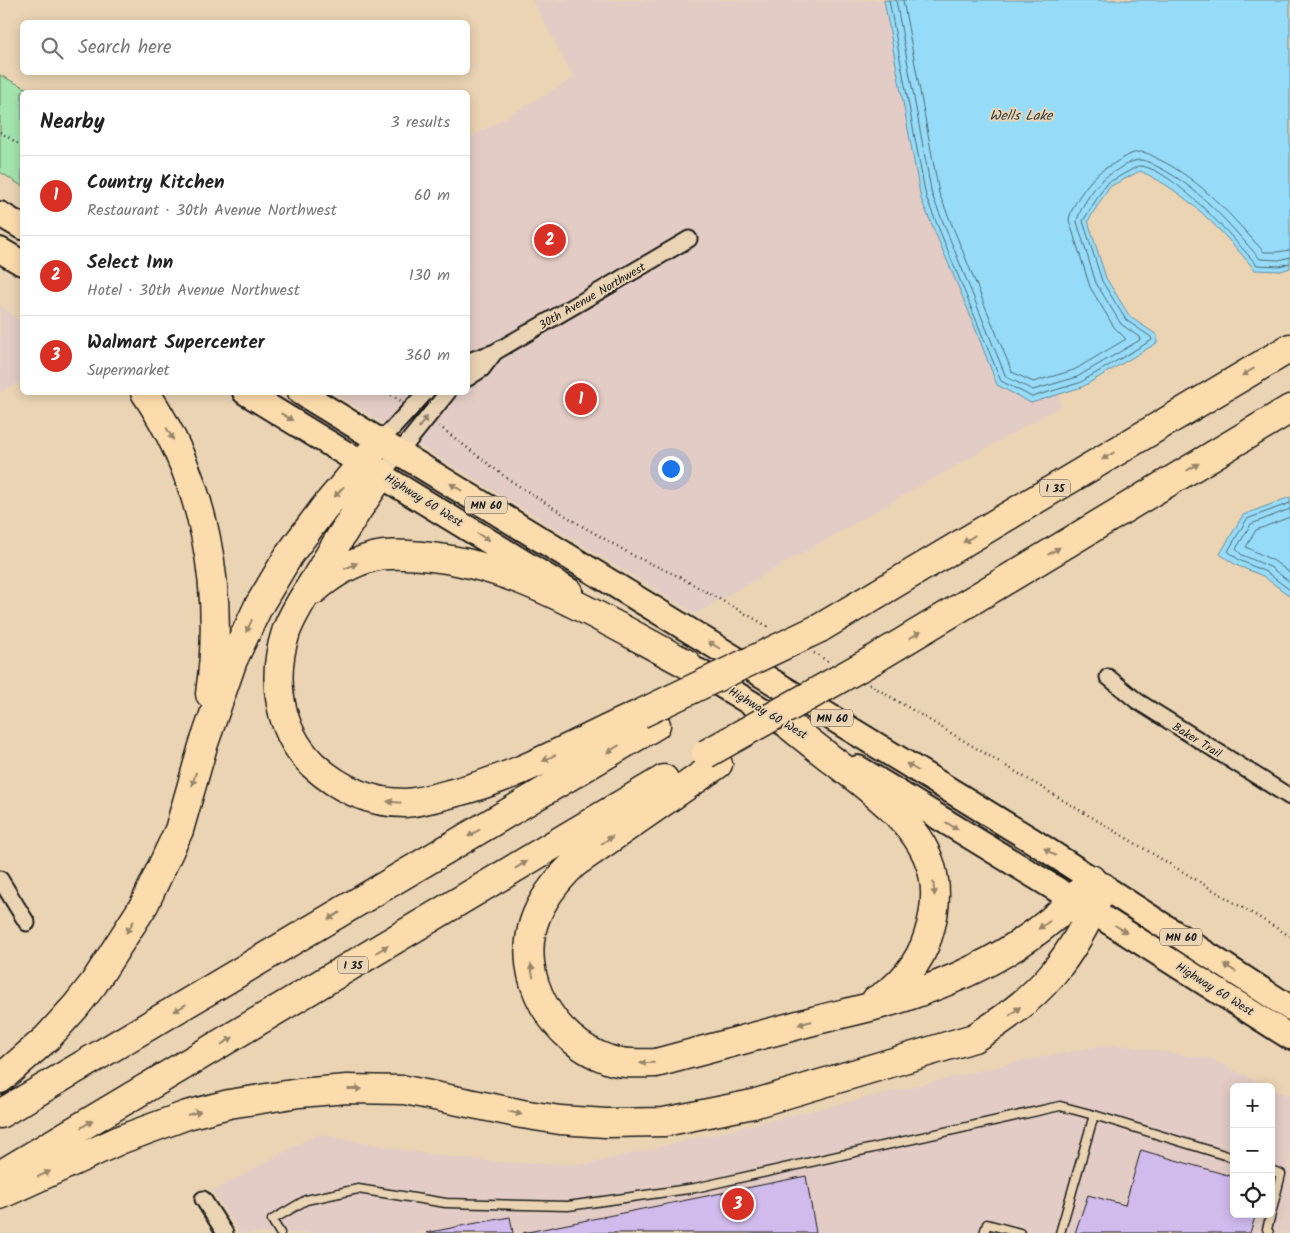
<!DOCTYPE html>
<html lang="en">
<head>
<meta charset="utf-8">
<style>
  :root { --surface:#fff; --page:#f2f2f2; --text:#222; --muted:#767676; --line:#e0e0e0; --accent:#d93025 }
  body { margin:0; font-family:Kalam,sans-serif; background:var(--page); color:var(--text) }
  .controls { position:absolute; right:15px; bottom:15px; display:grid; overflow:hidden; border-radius:8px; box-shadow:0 2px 12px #0003 }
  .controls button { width:45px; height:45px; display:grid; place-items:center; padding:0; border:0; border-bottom:1px solid var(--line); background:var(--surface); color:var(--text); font:25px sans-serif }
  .you { position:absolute; left:670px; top:468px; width:18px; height:18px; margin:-12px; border:4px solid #fff; border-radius:50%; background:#1a73e8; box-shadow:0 0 0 8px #1a73e833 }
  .badge { display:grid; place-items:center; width:32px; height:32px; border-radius:50%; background:var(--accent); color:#fff; font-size:16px; font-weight:700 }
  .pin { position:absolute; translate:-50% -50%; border:2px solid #fff; box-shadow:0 1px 5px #0006 }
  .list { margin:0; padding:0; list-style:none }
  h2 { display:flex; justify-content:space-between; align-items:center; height:65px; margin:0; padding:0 20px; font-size:21px }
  h2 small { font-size:16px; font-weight:400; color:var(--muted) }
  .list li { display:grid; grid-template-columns:32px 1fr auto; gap:15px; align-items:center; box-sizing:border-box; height:80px; padding:0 20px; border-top:1px solid var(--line) }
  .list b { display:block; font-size:19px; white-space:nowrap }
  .list p { margin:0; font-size:16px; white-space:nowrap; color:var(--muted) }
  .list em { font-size:16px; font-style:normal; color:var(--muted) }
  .icon { flex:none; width:28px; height:28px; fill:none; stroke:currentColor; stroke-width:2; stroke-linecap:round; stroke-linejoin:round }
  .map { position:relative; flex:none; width:1290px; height:1233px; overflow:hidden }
  .search { position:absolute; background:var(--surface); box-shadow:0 2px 12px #0003; left:20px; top:20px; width:450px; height:55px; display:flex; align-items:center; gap:12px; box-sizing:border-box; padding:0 18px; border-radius:8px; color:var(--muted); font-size:19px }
  .panel { position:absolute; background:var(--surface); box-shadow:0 2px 12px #0003; left:20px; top:90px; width:450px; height:305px; border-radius:8px }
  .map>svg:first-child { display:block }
  .built { fill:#e3ccc5 }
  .green { fill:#a3e4ae; stroke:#608065 }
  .water { fill:#96dcf8; stroke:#658fa0 }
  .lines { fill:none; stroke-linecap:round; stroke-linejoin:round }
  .shore { stroke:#4d6974; stroke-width:1 }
  .building { fill:#d0bbec; stroke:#1c1c1c }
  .lane-casing { stroke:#1c1c1c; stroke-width:11 }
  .street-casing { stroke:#1c1c1c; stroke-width:19 }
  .primary-casing { stroke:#1c1c1c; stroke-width:28 }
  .highway-casing { stroke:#1c1c1c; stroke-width:31 }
  .path { stroke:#1c1c1c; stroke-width:2.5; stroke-dasharray:1 4; stroke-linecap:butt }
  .lane { stroke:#ebd4b4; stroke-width:8 }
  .street { stroke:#ebd4b4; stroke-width:15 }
  .primary { stroke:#fcdcac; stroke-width:24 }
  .highway { stroke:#fcdcac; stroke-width:28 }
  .highway-bridge-casing { stroke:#1c1c1c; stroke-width:31; stroke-linecap:butt }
  .highway-bridge { stroke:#fcdcac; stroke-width:28 }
  .oneway { fill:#97866b }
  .oneway2 { fill:#8e8170 }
  .labels { text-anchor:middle; stroke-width:4; stroke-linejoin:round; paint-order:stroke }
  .shield { fill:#ebd4b4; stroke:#5a534a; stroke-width:1 }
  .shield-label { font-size:11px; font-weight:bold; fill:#1c1c1c }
  .street-label { font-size:12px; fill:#1c1c1c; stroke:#ebd4b4 }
  .water-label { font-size:14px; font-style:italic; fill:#344248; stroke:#ebd4b4 }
</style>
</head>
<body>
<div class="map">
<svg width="1290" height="1233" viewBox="0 0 1290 1233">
  <rect width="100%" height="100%" fill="#ebd4b4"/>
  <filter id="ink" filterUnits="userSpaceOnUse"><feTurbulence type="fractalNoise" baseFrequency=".02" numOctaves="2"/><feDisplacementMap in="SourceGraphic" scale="10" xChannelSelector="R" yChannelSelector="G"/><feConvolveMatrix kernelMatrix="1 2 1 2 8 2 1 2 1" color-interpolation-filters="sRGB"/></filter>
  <g filter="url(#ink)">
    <!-- built -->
    <path class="built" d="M532,0h417l83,142 29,264 -366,208 -362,-221 135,-1v-253l106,-61z
      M0,305l22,18v58l-22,11z
      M1112,1044l99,15 57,28h-34v127h37v-126l19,9v136h-1051l-26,-42 104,-57 115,21 75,8 81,1 432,-103z"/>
    <!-- green -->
    <path class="green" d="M0,75l33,17h-11v94l-22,-14z"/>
    <!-- water -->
    <path class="water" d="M884,0h406v268l-9,3 -26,-1c-33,-39 -68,-78 -115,-99l-31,16 -21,34 18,57 24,39 27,18v8l-75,44 -51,16 -34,-18 -28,-73 -48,-113z
      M1290,497v99l-27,-20 -27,-11 -16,-11 23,-39z"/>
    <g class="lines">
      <!-- shore -->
      <path class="shore" d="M889,0l37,197 75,184 31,16 47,-14 73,-43 -1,-3 -25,-17 -24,-39 -19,-60 23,-37 32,-18c32,-1 98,75 119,99l23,1 10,-3
        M896,0l36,195 74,182 27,13 44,-13 63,-37 -1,-3 -18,-13 -25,-41 -19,-61c1,-12 21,-42 32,-47 8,-5 21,-15 31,-15 6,0 12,4 18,7 41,20 72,58 102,92l19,1 11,-3
        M903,0l36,193 73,179 21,10 41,-12 52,-31 -12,-12 -24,-40 -21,-67c2,-15 23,-45 37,-52 10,-5 23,-16 34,-16 7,0 13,4 18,7 44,21 74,58 106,93h13l13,-2
        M1290,503l-43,16 -19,32 11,9 27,12 24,18
        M1290,509l-39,15 -15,25 6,6 28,12 20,15
        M1290,517l-34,13 -10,17 28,14 16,12"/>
    </g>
    <!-- building -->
    <path class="building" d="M1141,1150l93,27v37h22l-6,19h-175l13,-38 37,10z
      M806,1176l10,57h-293z
      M510,1217l3,16h-87l40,-8z"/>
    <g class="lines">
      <defs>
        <path id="lane" d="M1271,1170l10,4 -10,40
          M280,1233l-8,-13 34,-20 52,-11 88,14 122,3 127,-18 365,-82 34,9
          M984,1233l3,-9 33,9
          M1060,1233l34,-118 140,43
          M1269,1233l-2,-4 4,-15"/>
        <path id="street" d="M468,361l27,-9 194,-113
          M468,378l14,-9 13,-17
          M381,441l45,-49
          M382,474l66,-82
          M1108,677l29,24 153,96
          M0,879l27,44
          M203,1199l22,34"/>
        <path id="primary" d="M0,214l22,13
          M0,250l22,13
          M245,392l325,199
          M300,392l733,449 257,167
          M698,671l89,54
          M858,768l234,143 198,126"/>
        <path id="highway" d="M145,392c60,89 80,196 65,302
          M382,474c-21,30 -41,61 -59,92 -12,21 -29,43 -37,66 -15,45 -8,99 27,133 25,23 57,38 92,38 16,-1 33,-6 48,-10 69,-17 123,-51 187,-79
          M314,590c17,-15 37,-27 59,-33 16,-4 33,-2 49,-1 97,8 181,64 265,108
          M820,628l470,-280
          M873,660l417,-251
          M791,727c22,18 44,35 66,52 55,44 95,82 71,157 -8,26 -28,52 -52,64
          M718,764l-143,99c-18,17 -33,35 -41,59 -18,56 19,118 73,137 15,6 33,4 49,4 52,-14 105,-28 157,-42 31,-8 62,-14 92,-24 69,-23 141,-60 186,-118
          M0,1079l47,-41 29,-32 18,-23 50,-78 35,-75 24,-84 30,-86 25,-53 31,-52 35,-47 57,-67
          M0,1114l656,-389
          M0,1175l664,-396
          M0,1195l122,-56 65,-24 42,-11 70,-11 48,-4 58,1 117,24 38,6 46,3 58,-1 89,-18 221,-66c68,-41 98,-79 129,-151"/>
      </defs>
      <!-- lane casing -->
      <use href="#lane" class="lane-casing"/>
      <!-- street casing -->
      <use href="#street" class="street-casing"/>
      <!-- primary casing -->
      <use href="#primary" class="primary-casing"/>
      <!-- highway casing -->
      <use href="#highway" class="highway-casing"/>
      <!-- path -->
      <path class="path" d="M0,132l22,14
        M387,392l14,9
        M439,426l69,53 74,47 52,30 44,20 93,52
        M814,653l15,9
        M869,684l421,252"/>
      <!-- lane -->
      <use href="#lane" class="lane"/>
      <!-- street -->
      <use href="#street" class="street"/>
      <!-- primary -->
      <use href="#primary" class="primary"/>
      <!-- highway -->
      <use href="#highway" class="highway"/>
      <defs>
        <path id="highway-bridge" d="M640,714l180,-86
          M706,754l167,-94"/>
      </defs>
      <!-- highway-bridge casing -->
      <use href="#highway-bridge" class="highway-bridge-casing"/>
      <!-- highway-bridge -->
      <use href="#highway-bridge" class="highway-bridge"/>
    </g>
    <!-- one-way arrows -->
    <defs><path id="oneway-solid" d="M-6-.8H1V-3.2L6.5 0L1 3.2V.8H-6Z" transform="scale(1.25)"/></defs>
    <g class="oneway">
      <use href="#oneway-solid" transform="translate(1248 372) rotate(149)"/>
      <use href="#oneway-solid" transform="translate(287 417) rotate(31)"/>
      <use href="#oneway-solid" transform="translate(170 434) rotate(61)"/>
      <use href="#oneway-solid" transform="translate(1108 456) rotate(149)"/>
      <use href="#oneway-solid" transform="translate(1193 467) rotate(-31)"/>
      <use href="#oneway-solid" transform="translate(456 487) rotate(-148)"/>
      <use href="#oneway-solid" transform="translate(339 492) rotate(132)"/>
      <use href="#oneway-solid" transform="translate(483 537) rotate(32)"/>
      <use href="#oneway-solid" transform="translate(969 539) rotate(149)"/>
      <use href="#oneway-solid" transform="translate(1054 551) rotate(-31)"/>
      <use href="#oneway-solid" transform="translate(351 566) rotate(-25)"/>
      <use href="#oneway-solid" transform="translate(249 626) rotate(115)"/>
      <use href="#oneway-solid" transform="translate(915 635) rotate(-31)"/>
      <use href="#oneway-solid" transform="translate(714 645) rotate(-148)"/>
      <use href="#oneway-solid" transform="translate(613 749) rotate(149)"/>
      <use href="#oneway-solid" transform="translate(549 758) rotate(153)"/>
      <use href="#oneway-solid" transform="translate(912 767) rotate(-148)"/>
      <use href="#oneway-solid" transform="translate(194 779) rotate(106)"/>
      <use href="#oneway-solid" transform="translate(394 802) rotate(-175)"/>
      <use href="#oneway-solid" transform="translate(952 826) rotate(31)"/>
      <use href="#oneway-solid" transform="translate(474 833) rotate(149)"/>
      <use href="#oneway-solid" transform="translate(607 840) rotate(-35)"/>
      <use href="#oneway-solid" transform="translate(1050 852) rotate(-147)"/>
      <use href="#oneway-solid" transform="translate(521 865) rotate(-31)"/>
      <use href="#oneway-solid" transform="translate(934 889) rotate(84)"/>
      <use href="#oneway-solid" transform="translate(334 916) rotate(149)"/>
      <use href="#oneway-solid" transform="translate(1044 925) rotate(145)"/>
      <use href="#oneway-solid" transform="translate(130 927) rotate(122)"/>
      <use href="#oneway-solid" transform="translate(1121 929) rotate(32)"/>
      <use href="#oneway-solid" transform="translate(382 949) rotate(-31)"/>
      <use href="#oneway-solid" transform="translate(1230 968) rotate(-147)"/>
      <use href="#oneway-solid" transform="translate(532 971) rotate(-100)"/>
      <use href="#oneway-solid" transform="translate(180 1008) rotate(149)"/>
      <use href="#oneway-solid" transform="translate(1015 1011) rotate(-39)"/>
      <use href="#oneway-solid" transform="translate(805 1023) rotate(165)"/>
      <use href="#oneway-solid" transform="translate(227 1041) rotate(-31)"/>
      <use href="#oneway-solid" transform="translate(647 1063) rotate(178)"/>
      <use href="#oneway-solid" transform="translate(355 1089)"/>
      <use href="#oneway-solid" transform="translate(194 1113) rotate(-15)"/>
      <use href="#oneway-solid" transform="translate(515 1113) rotate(13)"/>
      <use href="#oneway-solid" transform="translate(87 1124) rotate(-31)"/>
      <use href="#oneway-solid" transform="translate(44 1174) rotate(-24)"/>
    </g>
    <use class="oneway2" href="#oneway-solid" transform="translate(423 422) rotate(-53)"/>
  </g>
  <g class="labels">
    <!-- shield labels -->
    <g class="shield">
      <rect x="1040" y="479.5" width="30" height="17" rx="4"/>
      <rect x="465" y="496.5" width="42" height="17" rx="4"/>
      <rect x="811" y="709.5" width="42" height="17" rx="4"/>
      <rect x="1160" y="928.5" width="42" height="17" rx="4"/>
      <rect x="338" y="956.5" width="30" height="17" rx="4"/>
    </g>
    <g class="shield-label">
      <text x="1055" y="492">I 35</text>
      <text x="486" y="509">MN 60</text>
      <text x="832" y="722">MN 60</text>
      <text x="1181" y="941">MN 60</text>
      <text x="353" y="969">I 35</text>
    </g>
    <!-- street labels -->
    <g class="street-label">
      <text transform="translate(592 296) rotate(-30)" y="4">30th Avenue Northwest</text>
      <text transform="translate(424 500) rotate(32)" y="4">Highway 60 West</text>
      <text transform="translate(768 713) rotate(31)" y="4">Highway 60 West</text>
      <text transform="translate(1197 740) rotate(32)" y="4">Baker Trail</text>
      <text transform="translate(1215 989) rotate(32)" y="4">Highway 60 West</text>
    </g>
    <!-- water labels -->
    <g class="water-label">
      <text x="1021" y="120">Wells Lake</text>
    </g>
  </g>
</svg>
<div class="controls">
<button>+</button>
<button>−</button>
<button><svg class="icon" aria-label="locate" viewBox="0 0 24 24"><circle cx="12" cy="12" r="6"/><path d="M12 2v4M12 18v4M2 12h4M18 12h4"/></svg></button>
</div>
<div class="you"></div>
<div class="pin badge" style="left:581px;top:399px">1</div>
<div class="pin badge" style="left:550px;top:240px">2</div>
<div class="pin badge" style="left:738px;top:1204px">3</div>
<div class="search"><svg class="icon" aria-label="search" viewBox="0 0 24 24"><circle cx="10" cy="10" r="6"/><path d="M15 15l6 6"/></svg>Search here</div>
<section class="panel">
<h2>Nearby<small>3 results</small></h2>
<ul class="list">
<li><span class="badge">1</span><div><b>Country Kitchen</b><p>Restaurant · 30th Avenue Northwest</p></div><em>60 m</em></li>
<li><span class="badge">2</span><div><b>Select Inn</b><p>Hotel · 30th Avenue Northwest</p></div><em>130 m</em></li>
<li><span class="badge">3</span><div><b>Walmart Supercenter</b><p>Supermarket</p></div><em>360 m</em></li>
</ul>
</section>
</div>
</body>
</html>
